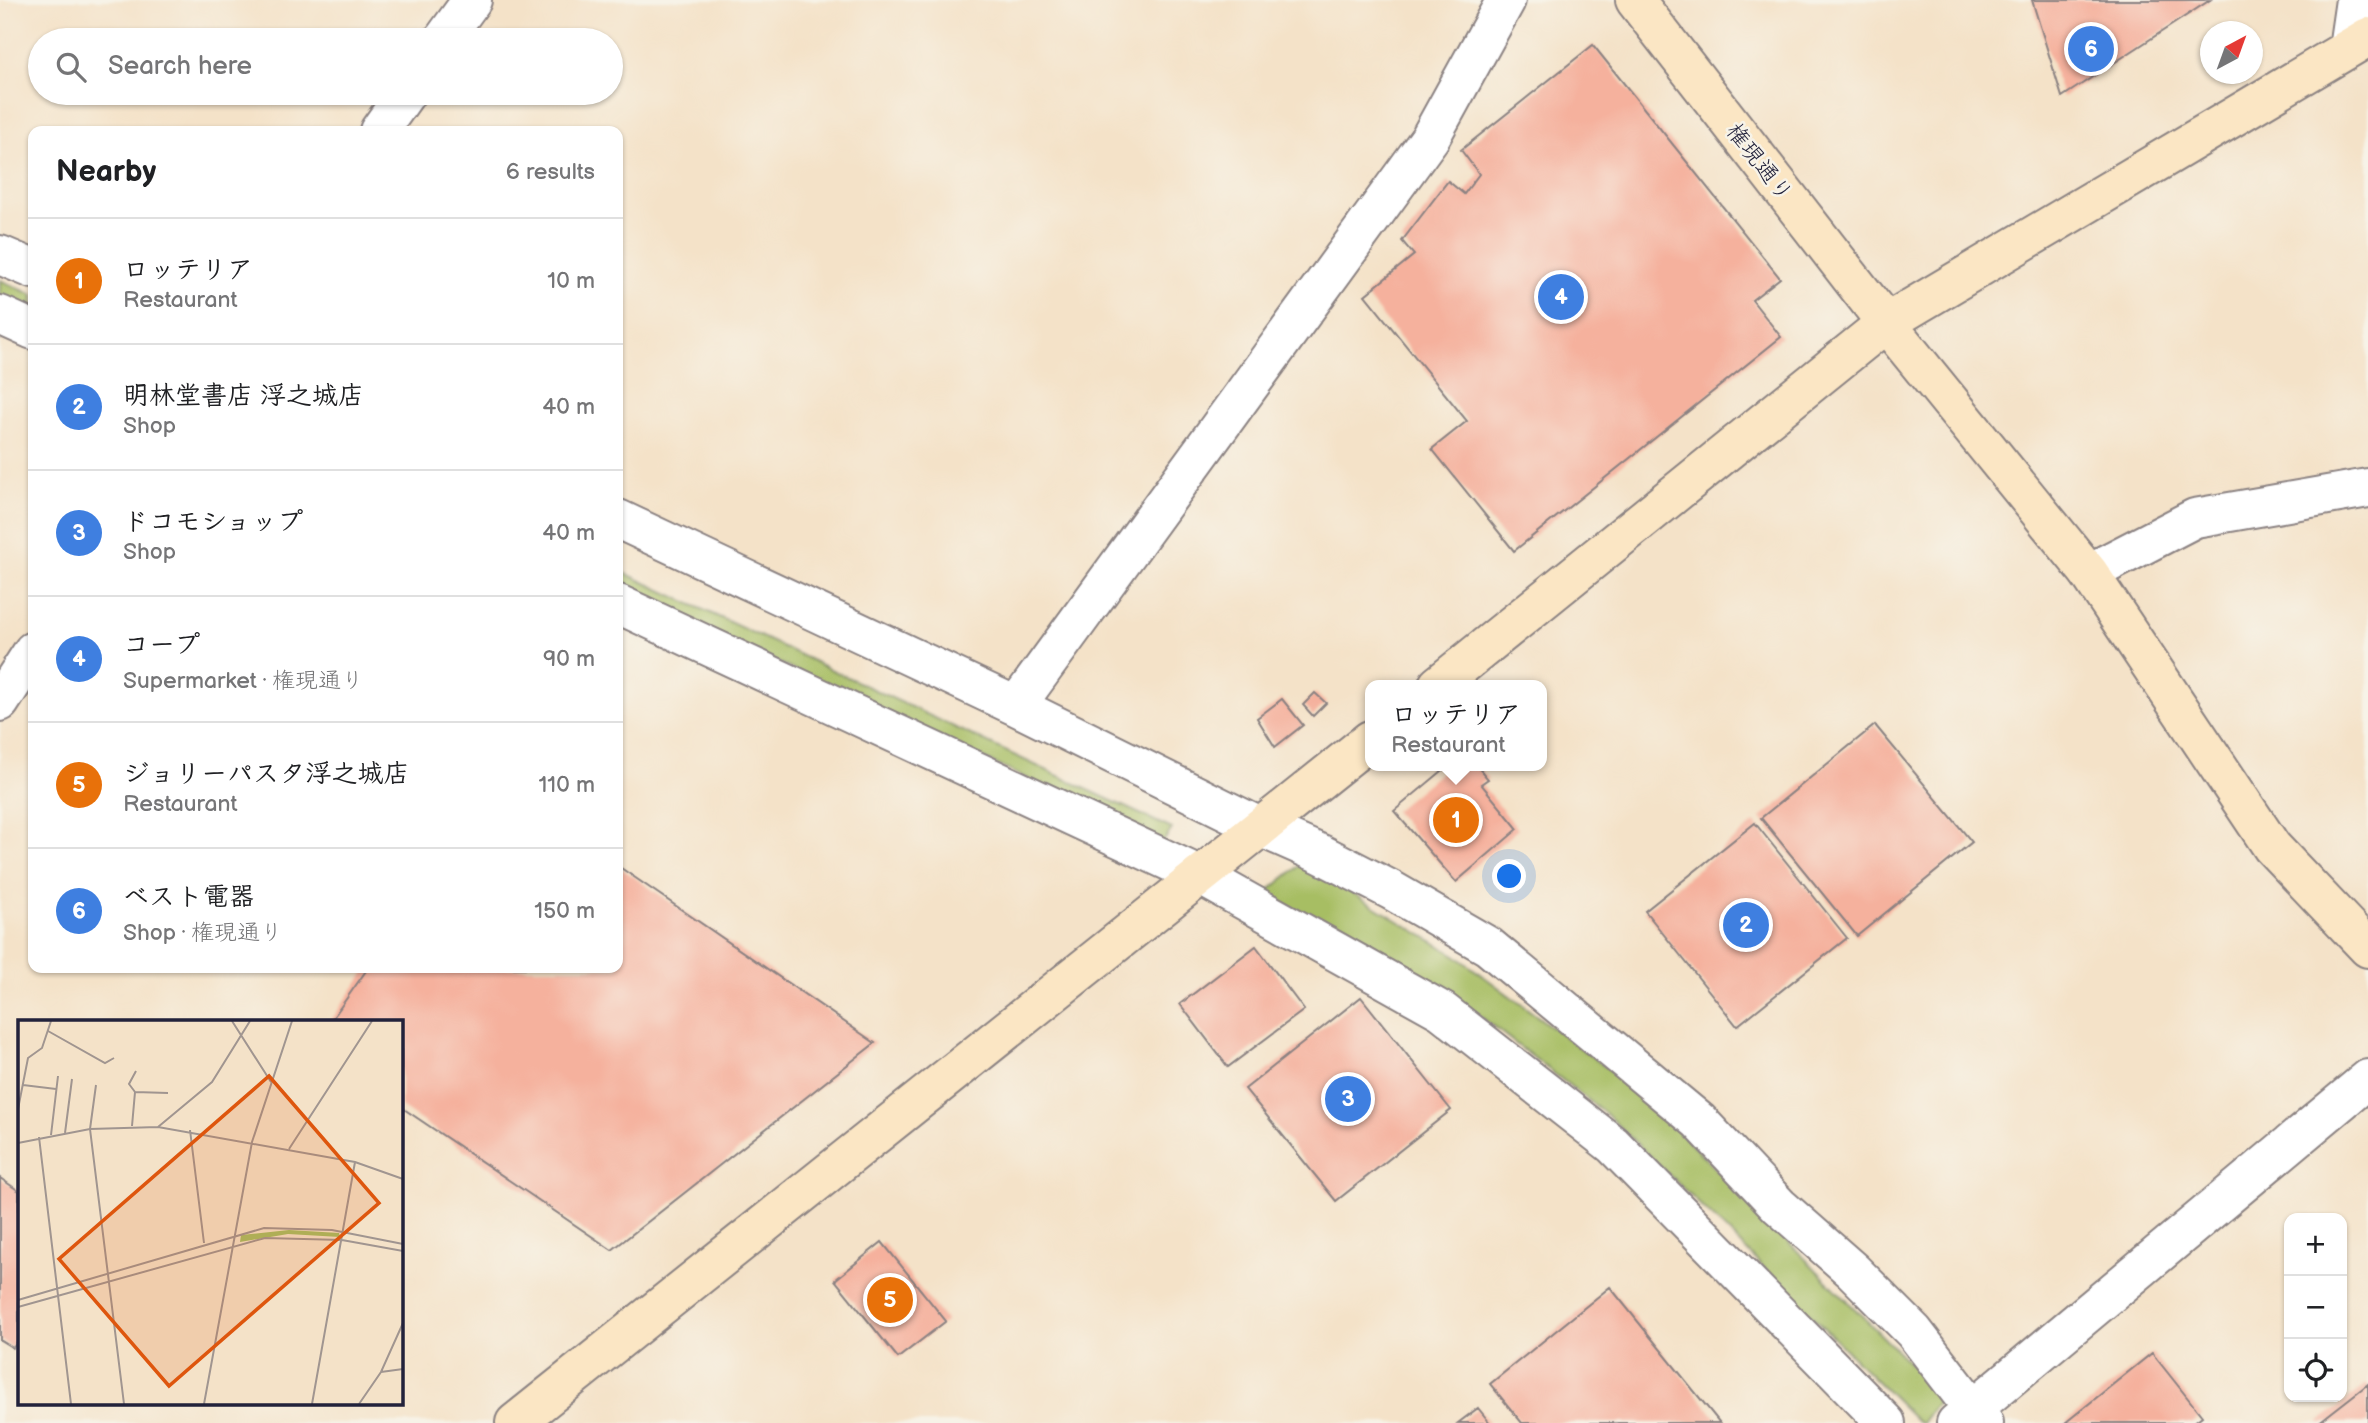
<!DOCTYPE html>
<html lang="en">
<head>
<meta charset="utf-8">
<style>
  :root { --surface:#fff; --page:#f6f6f6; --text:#202124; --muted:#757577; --line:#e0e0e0; --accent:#0b8043 }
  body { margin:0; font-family:"Balsamiq Sans","Klee One",sans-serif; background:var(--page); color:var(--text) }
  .controls { position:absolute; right:21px; bottom:21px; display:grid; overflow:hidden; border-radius:14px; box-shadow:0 2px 5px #0004 }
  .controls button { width:63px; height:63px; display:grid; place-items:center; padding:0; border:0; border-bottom:2px solid var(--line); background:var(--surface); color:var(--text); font:35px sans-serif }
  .compass { position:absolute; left:2200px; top:21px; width:63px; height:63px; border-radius:50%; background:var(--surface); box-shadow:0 2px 5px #0004; rotate:41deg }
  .you { position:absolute; left:1510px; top:877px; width:24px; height:24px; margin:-18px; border:5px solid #fff; border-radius:50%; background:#1a73e8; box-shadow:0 0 0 10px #1a73e833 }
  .badge { display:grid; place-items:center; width:46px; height:46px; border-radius:50%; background:var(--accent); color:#fff; font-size:23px; font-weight:700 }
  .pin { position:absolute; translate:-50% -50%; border:4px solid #fff; box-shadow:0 2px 7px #0006 }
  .popup { position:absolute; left:1365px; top:680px; width:182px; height:91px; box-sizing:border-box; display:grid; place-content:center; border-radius:14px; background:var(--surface); filter:drop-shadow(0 2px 5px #0005); font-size:23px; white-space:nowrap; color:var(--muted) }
  .popup b { font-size:26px; color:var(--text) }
  .popup::after { content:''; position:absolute; left:50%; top:100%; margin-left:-14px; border:14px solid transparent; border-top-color:var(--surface) }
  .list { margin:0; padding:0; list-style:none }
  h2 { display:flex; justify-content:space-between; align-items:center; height:91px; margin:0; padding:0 28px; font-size:30px }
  h2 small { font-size:23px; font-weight:400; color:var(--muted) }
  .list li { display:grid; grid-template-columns:46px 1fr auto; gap:21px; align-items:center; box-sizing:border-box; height:126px; padding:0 28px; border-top:2px solid var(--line) }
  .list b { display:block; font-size:26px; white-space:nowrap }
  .list p { margin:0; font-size:23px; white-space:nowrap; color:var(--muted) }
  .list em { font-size:23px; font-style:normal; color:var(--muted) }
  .icon { flex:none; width:38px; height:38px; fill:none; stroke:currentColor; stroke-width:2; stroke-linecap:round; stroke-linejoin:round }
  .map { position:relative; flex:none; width:2368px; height:1423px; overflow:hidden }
  .search { position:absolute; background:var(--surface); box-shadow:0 2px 5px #0004; left:28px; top:28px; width:595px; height:77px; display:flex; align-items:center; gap:18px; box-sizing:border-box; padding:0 24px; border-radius:38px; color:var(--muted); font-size:26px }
  .panel { position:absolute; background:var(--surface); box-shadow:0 2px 5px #0004; left:28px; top:126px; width:595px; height:847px; border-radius:14px }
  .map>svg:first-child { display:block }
  .green { fill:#a7be63; stroke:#64704f; stroke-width:2 }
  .building { fill:#f5b19d }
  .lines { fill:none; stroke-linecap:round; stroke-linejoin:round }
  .street-casing { stroke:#8b8282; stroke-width:42 }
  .secondary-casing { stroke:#8b8282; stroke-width:42 }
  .street { stroke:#fff; stroke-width:38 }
  .secondary { stroke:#fbe6c4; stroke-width:38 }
  .labels { text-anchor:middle; stroke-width:5; stroke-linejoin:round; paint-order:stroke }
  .street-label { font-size:23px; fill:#22223b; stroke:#f7f3e8 }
  .inset-road { fill:none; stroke:#a09590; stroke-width:2 }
  .view { fill:#de560e; fill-opacity:0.15; stroke:#de560e; stroke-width:3.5 }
  .inset-edge { fill:none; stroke:#22223b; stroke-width:3.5 }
</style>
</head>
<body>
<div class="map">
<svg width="2368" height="1423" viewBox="0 0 2368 1423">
  <rect width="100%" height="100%" fill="#f7f3e8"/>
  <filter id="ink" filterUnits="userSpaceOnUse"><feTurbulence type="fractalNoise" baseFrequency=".0143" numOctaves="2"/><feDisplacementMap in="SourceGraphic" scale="14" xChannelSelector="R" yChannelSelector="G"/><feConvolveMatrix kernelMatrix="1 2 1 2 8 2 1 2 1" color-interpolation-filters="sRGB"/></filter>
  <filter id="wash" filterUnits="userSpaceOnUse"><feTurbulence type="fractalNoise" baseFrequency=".00686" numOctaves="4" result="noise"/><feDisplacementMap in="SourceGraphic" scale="28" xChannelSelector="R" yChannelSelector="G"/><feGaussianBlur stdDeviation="1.57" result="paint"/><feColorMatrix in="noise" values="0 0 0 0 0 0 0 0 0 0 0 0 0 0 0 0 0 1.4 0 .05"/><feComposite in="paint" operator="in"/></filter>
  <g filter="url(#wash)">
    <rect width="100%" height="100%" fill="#f4e2c8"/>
    <!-- green -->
    <path class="green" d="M0,280l33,15v17l-33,-15z
      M618,570l554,259 -9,13 -545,-254z
      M1303,863l152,92 183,136 304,305 -20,27h-3l-194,-194 -120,-116 -151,-117 -193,-99z"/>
    <g id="blocks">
      <!-- building -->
      <path class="building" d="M2032,0h178l-148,97z
        M1593,45l187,233 -28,22 29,37 -267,214 -82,-102 35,-28 -102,-126 49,-40 -12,-14 46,-60 16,13 15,-20 -18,-24z
        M1315,693l11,10 -13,13 -10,-11z
        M1282,699l21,26 -28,22 -18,-29z
        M1875,725l97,117 -115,94 -96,-118z
        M1448,766h29l11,13 -7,5 37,45 -62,53 -62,-71z
        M1755,823l92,115 -110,88 -92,-115z
        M618,866l257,177 -263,207 -211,-143v-85h-71l38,-54h250z
        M1256,946l48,64 -76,57 -48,-63z
        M1361,997l90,113 -115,91 -91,-112z
        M0,1178l19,13v148l-6,9 -13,-8z
        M882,1242l64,79 -48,37 -63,-78z
        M1610,1287l110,136h-198l-32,-39z
        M2152,1353l50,63 -9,7h-128z
        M2368,1384v39h-50z
        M1478,1408l12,15h-32z"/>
    </g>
  </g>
  <g filter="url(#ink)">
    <use href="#blocks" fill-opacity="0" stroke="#8b8282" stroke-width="2"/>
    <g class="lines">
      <defs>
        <path id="street" d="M443,40l29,-40
          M2348,48l7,-48
          M379,131l27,-38
          M0,255l33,14
          M0,315l33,15
          M618,519l398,187 246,122 59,26 70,36 97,56 211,175 80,85 74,65 61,61 70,91
          M2089,573l106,-55 173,-30
          M618,604l583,272 241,135 171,134 273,278
          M0,702l33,-51
          M1016,706l414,-568 76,-138
          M1956,1423l412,-344"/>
        <path id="secondary" d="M1635,0l251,323 203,250 183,274 96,101
          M1438,685l448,-362 482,-286
          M515,1423l855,-683"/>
      </defs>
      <!-- street casing -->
      <use href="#street" class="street-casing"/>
      <!-- secondary casing -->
      <use href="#secondary" class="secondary-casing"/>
      <!-- street -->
      <use href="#street" class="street"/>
      <!-- secondary -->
      <use href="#secondary" class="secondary"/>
    </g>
  </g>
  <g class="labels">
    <!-- street labels -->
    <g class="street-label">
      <text transform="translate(1760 162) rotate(52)" y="8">権現通り</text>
    </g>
  </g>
  <!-- overview -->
  <g transform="translate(18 1020)">
    <rect width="385" height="385" fill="#f4e2c8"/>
    <path d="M271,210l50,3 1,4 -52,-3 -48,8 1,-7z" fill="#a7be63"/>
    <path class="inset-road" d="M214,1l39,61M30,11l57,32 9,-5M5,65l33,4M78,65l-6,44 34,275M117,72l33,1M0,89l10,-51 14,-10 9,-27M114,106l3,-34 -6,-8 7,-13M140,107l54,-45 38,-61M172,110l14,113M47,113l7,-54M33,115l7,-59M21,117l32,267M0,123l72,-14 68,-2 197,35 48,17M271,129l83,-128M0,280l246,-72 68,2 71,14M0,287l247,-69 77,2 61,11M363,352l22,-3M186,384l48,-262 40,-121M294,384l43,-242M341,384l22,-32 22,-49"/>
    <path class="view" d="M251,56l110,127 -210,183 -110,-127z"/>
    <rect width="385" height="385" class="inset-edge"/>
  </g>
</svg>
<div class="controls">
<button>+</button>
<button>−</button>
<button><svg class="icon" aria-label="locate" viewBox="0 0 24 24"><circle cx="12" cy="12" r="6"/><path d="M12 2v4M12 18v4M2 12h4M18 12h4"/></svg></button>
</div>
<svg class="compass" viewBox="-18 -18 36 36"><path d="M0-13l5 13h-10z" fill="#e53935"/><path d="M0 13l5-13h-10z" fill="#757577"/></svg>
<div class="you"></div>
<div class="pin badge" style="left:1456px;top:820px;background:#e8710a">1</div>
<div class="popup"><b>ロッテリア</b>Restaurant</div>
<div class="pin badge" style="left:1746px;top:925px;background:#3f7fe0">2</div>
<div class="pin badge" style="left:1348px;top:1099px;background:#3f7fe0">3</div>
<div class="pin badge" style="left:1561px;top:297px;background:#3f7fe0">4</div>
<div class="pin badge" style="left:890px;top:1300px;background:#e8710a">5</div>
<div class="pin badge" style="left:2091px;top:49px;background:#3f7fe0">6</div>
<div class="search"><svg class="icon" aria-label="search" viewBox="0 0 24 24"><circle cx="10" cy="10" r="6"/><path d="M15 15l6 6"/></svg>Search here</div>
<section class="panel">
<h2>Nearby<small>6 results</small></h2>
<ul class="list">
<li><span class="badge" style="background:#e8710a">1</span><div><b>ロッテリア</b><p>Restaurant</p></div><em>10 m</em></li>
<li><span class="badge" style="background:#3f7fe0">2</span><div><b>明林堂書店 浮之城店</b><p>Shop</p></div><em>40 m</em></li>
<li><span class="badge" style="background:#3f7fe0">3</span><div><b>ドコモショップ</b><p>Shop</p></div><em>40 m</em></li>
<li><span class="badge" style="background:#3f7fe0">4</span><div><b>コープ</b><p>Supermarket · 権現通り</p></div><em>90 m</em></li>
<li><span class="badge" style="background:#e8710a">5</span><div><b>ジョリーパスタ浮之城店</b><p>Restaurant</p></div><em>110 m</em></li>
<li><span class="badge" style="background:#3f7fe0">6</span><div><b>ベスト電器</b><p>Shop · 権現通り</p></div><em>150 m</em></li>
</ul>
</section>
</div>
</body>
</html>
